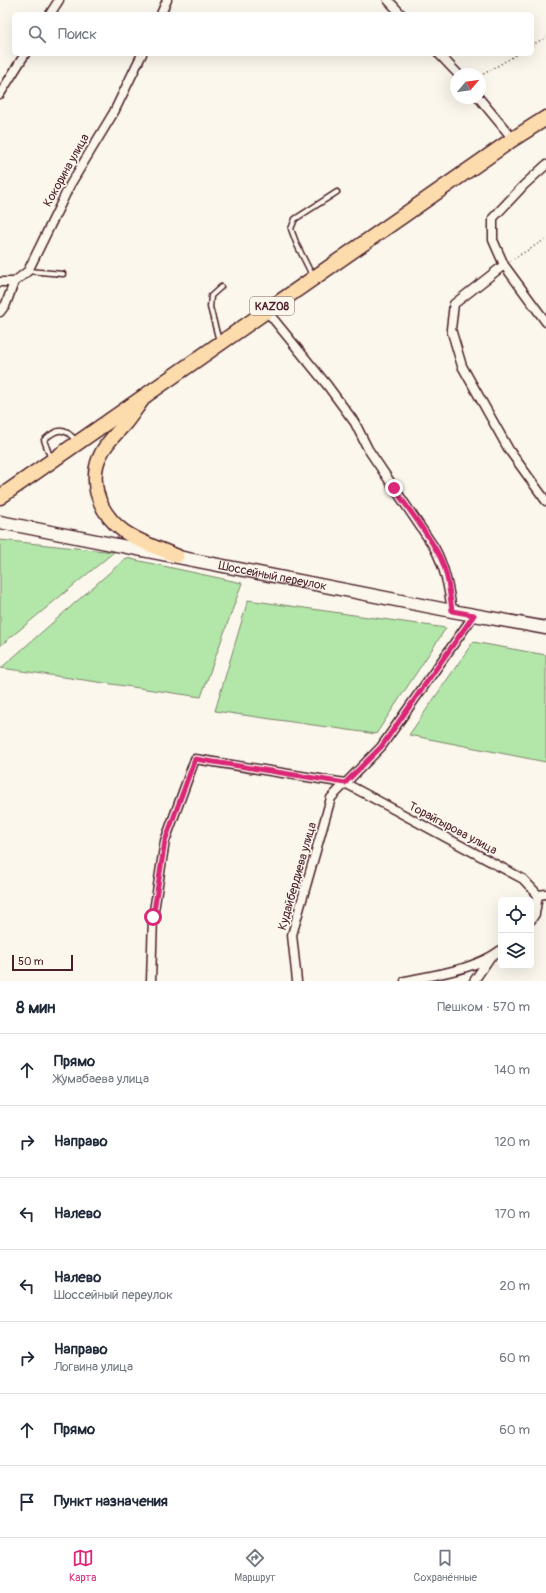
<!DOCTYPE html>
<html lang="ru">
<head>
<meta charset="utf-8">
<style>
  :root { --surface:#fff; --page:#f6f6f7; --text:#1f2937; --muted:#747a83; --line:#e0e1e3; --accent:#db2777 }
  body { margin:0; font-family:Pangolin,sans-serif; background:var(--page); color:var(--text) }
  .controls { position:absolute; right:12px; bottom:12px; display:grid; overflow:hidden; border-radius:6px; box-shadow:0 4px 16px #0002 }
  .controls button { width:36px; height:36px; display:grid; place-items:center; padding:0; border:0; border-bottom:1px solid var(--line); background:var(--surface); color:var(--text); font:20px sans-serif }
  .compass { position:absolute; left:450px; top:68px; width:36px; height:36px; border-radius:50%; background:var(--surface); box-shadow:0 4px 16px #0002; rotate:61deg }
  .scale { position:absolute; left:12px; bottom:10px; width:61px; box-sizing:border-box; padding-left:4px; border:2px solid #4a1f2b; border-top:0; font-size:11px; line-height:14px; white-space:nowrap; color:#4a1f2b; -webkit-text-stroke:3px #fbf7ec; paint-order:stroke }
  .stop { position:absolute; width:12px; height:12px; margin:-9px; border:3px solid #db2777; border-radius:50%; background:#fff }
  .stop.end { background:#db2777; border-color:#fff; box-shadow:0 1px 4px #0008 }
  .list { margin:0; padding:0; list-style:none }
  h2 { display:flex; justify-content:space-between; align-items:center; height:52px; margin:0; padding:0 16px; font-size:17px }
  h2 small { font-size:13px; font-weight:400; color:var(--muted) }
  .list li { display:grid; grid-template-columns:26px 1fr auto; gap:12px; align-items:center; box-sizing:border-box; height:72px; padding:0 16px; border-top:1px solid var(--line) }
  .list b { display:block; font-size:15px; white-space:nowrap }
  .list p { margin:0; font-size:13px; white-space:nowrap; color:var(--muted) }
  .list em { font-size:13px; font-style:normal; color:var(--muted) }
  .icon { flex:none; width:22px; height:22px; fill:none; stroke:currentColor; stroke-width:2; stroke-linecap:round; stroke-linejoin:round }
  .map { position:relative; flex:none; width:546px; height:981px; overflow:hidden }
  .search { position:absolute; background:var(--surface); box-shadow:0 4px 16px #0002; left:12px; right:12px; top:12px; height:44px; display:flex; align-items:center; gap:10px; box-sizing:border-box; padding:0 14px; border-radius:6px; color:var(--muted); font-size:15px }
  .sheet { height:556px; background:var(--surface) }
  nav { display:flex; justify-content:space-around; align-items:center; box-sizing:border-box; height:56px; border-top:1px solid var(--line); background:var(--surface); font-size:11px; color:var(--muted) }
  nav a { display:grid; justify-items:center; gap:2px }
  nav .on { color:var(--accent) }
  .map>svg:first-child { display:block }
  .green { fill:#b2e7a9; stroke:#7e836a }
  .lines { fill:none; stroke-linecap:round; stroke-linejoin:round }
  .service-casing { stroke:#4a1f2b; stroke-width:7 }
  .minor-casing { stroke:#4a1f2b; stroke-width:11 }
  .secondary-casing { stroke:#4a1f2b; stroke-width:15 }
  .primary-casing { stroke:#4a1f2b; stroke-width:16 }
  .trunk-casing { stroke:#4a1f2b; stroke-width:17 }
  .path { stroke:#4a1f2b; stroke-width:1.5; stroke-dasharray:1 3; stroke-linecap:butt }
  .service { stroke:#fbf7ec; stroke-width:4 }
  .minor { stroke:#fbf7ec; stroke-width:8 }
  .secondary { stroke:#fbf7ec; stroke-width:12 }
  .primary { stroke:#fcdcac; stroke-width:13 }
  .trunk { stroke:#fcdcac; stroke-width:14 }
  .route { stroke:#db2777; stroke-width:5 }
  .labels { text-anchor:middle; stroke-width:3.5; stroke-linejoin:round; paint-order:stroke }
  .shield { fill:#fbf7ec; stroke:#7f6065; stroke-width:1 }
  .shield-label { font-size:11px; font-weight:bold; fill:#4a1f2b }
  .street-label { font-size:12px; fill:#4a1f2b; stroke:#fbf7ec }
</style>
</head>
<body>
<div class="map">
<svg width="546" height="981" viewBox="0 0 546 981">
  <rect width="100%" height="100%" fill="#fbf7ec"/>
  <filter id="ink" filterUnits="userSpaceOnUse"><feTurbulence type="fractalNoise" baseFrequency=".025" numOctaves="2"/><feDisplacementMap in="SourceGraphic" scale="8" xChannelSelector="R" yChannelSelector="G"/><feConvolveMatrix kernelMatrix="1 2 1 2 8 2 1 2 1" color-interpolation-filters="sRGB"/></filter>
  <g filter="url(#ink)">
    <!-- green -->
    <path class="green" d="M0,540l114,12 -114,94z
      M126,558l116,25 -41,114 -200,-29z
      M248,600l198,28 -70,106 -161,-23z
      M473,642l73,13v107l-137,-27z"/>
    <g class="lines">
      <defs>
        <path id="service" d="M28,271l35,3
          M312,275l-15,-30 -6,-16 4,-10 42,-27
          M219,341l-9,-34 1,-11 10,-9
          M51,459l-7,-19c13,-12 21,-13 32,1"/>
        <path id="minor" d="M388,0l13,14
          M50,14l9,-14
          M161,14l6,-14
          M439,54l19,20
          M0,94l25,-40
          M479,98l34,41
          M546,165l-22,20 -31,33v22l11,25 42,57
          M504,265l-50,39 -3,25 11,37 47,84 37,51
          M0,282h14l14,-11 42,-86 44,-73 28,-58
          M266,310l61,75 28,38 13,26 66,98c11,20 15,42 18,64
          M0,312l6,-8 8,-22
          M531,920l4,-6 3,-19
          M151,981l2,-64 12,-76 30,-82 150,24 178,96 15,16 8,-1
          M297,981l-5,-46 39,-137 50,-51 93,-132
          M405,981c33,-7 69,-11 96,-31
          M474,981l15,-22"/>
        <g id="secondary">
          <path id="s1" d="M0,522l452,89 94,17"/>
        </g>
        <path id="primary" d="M144,398c-7,9 -13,19 -20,27 -9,10 -17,17 -23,29 -6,11 -7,26 -4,39 11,40 46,49 80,63"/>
        <path id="trunk" d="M0,497l513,-358 33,-21"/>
      </defs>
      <!-- service casing -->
      <use href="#service" class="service-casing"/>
      <!-- minor casing -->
      <use href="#minor" class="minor-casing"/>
      <!-- secondary casing -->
      <use href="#secondary" class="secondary-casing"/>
      <!-- primary casing -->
      <use href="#primary" class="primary-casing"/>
      <!-- trunk casing -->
      <use href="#trunk" class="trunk-casing"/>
      <!-- path -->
      <path class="path" d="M532,45l14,-8
        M480,76l38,-22
        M510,261l36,-22"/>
      <!-- service -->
      <use href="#service" class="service"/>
      <!-- minor -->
      <use href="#minor" class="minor"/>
      <!-- secondary -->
      <use href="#secondary" class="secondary"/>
      <!-- primary -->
      <use href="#primary" class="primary"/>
      <!-- trunk -->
      <use href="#trunk" class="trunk"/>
    </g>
  </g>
  <g class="lines" filter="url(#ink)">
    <!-- route -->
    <path class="route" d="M153,917l12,-76 30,-82 150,24 36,-36 93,-132 -22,-4c-2,-17 -4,-38 -12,-54 -12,-24 -31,-47 -46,-69"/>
  </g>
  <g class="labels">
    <!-- shield labels -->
    <rect class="shield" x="250" y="297" width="44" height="18" rx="3"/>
    <g class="shield-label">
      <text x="272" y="310">KAZ08</text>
    </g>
    <!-- street labels -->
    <g class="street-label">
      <text transform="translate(66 170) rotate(-61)" y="4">Кокорина улица</text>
      <text dy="4" stroke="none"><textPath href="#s1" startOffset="278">Шоссейный переулок</textPath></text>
      <text transform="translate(453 828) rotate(28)" y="4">Торайгырова улица</text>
      <text transform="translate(297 876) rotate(-74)" y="4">Кудайбердиева улица</text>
    </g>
  </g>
</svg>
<div class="controls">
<button><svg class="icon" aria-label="locate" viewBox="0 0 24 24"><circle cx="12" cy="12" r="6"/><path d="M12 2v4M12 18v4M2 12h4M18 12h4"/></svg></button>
<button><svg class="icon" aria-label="layers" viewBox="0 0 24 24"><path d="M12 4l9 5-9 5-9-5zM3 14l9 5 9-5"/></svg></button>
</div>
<svg class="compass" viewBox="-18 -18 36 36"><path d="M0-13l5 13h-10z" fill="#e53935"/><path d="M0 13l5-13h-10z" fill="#747a83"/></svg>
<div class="scale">50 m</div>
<div class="stop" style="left:153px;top:917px"></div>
<div class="stop end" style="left:394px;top:488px"></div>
<div class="search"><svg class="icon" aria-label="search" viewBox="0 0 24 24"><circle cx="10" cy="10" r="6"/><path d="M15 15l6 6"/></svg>Поиск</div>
</div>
<section class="sheet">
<h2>8 мин<small>Пешком · 570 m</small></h2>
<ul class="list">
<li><svg class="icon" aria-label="ahead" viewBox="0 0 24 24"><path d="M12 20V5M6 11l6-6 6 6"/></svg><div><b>Прямо</b><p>Жумабаева улица</p></div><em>140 m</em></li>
<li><svg class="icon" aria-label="right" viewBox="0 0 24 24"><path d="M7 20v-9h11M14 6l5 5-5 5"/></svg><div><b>Направо</b></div><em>120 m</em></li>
<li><svg class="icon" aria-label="left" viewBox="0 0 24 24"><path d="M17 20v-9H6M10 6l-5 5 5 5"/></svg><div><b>Налево</b></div><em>170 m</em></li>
<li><svg class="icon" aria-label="left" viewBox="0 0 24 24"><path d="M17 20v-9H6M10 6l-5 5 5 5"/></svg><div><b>Налево</b><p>Шоссейный переулок</p></div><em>20 m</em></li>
<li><svg class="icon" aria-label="right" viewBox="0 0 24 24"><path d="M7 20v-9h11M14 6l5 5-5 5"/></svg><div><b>Направо</b><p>Логвина улица</p></div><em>60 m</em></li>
<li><svg class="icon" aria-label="ahead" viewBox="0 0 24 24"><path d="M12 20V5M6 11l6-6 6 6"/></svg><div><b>Прямо</b></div><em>60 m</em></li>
<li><svg class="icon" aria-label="arrive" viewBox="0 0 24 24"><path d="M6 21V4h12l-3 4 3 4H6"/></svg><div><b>Пункт назначения</b></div></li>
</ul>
</section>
<nav>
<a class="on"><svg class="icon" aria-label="map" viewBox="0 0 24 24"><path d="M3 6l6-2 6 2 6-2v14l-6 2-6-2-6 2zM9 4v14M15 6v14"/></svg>Карта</a>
<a><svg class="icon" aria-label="directions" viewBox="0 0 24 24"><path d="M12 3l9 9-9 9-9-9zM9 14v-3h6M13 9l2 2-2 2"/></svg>Маршрут</a>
<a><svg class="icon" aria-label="saved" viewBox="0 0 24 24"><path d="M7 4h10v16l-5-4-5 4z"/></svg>Сохранённые</a>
</nav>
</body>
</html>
